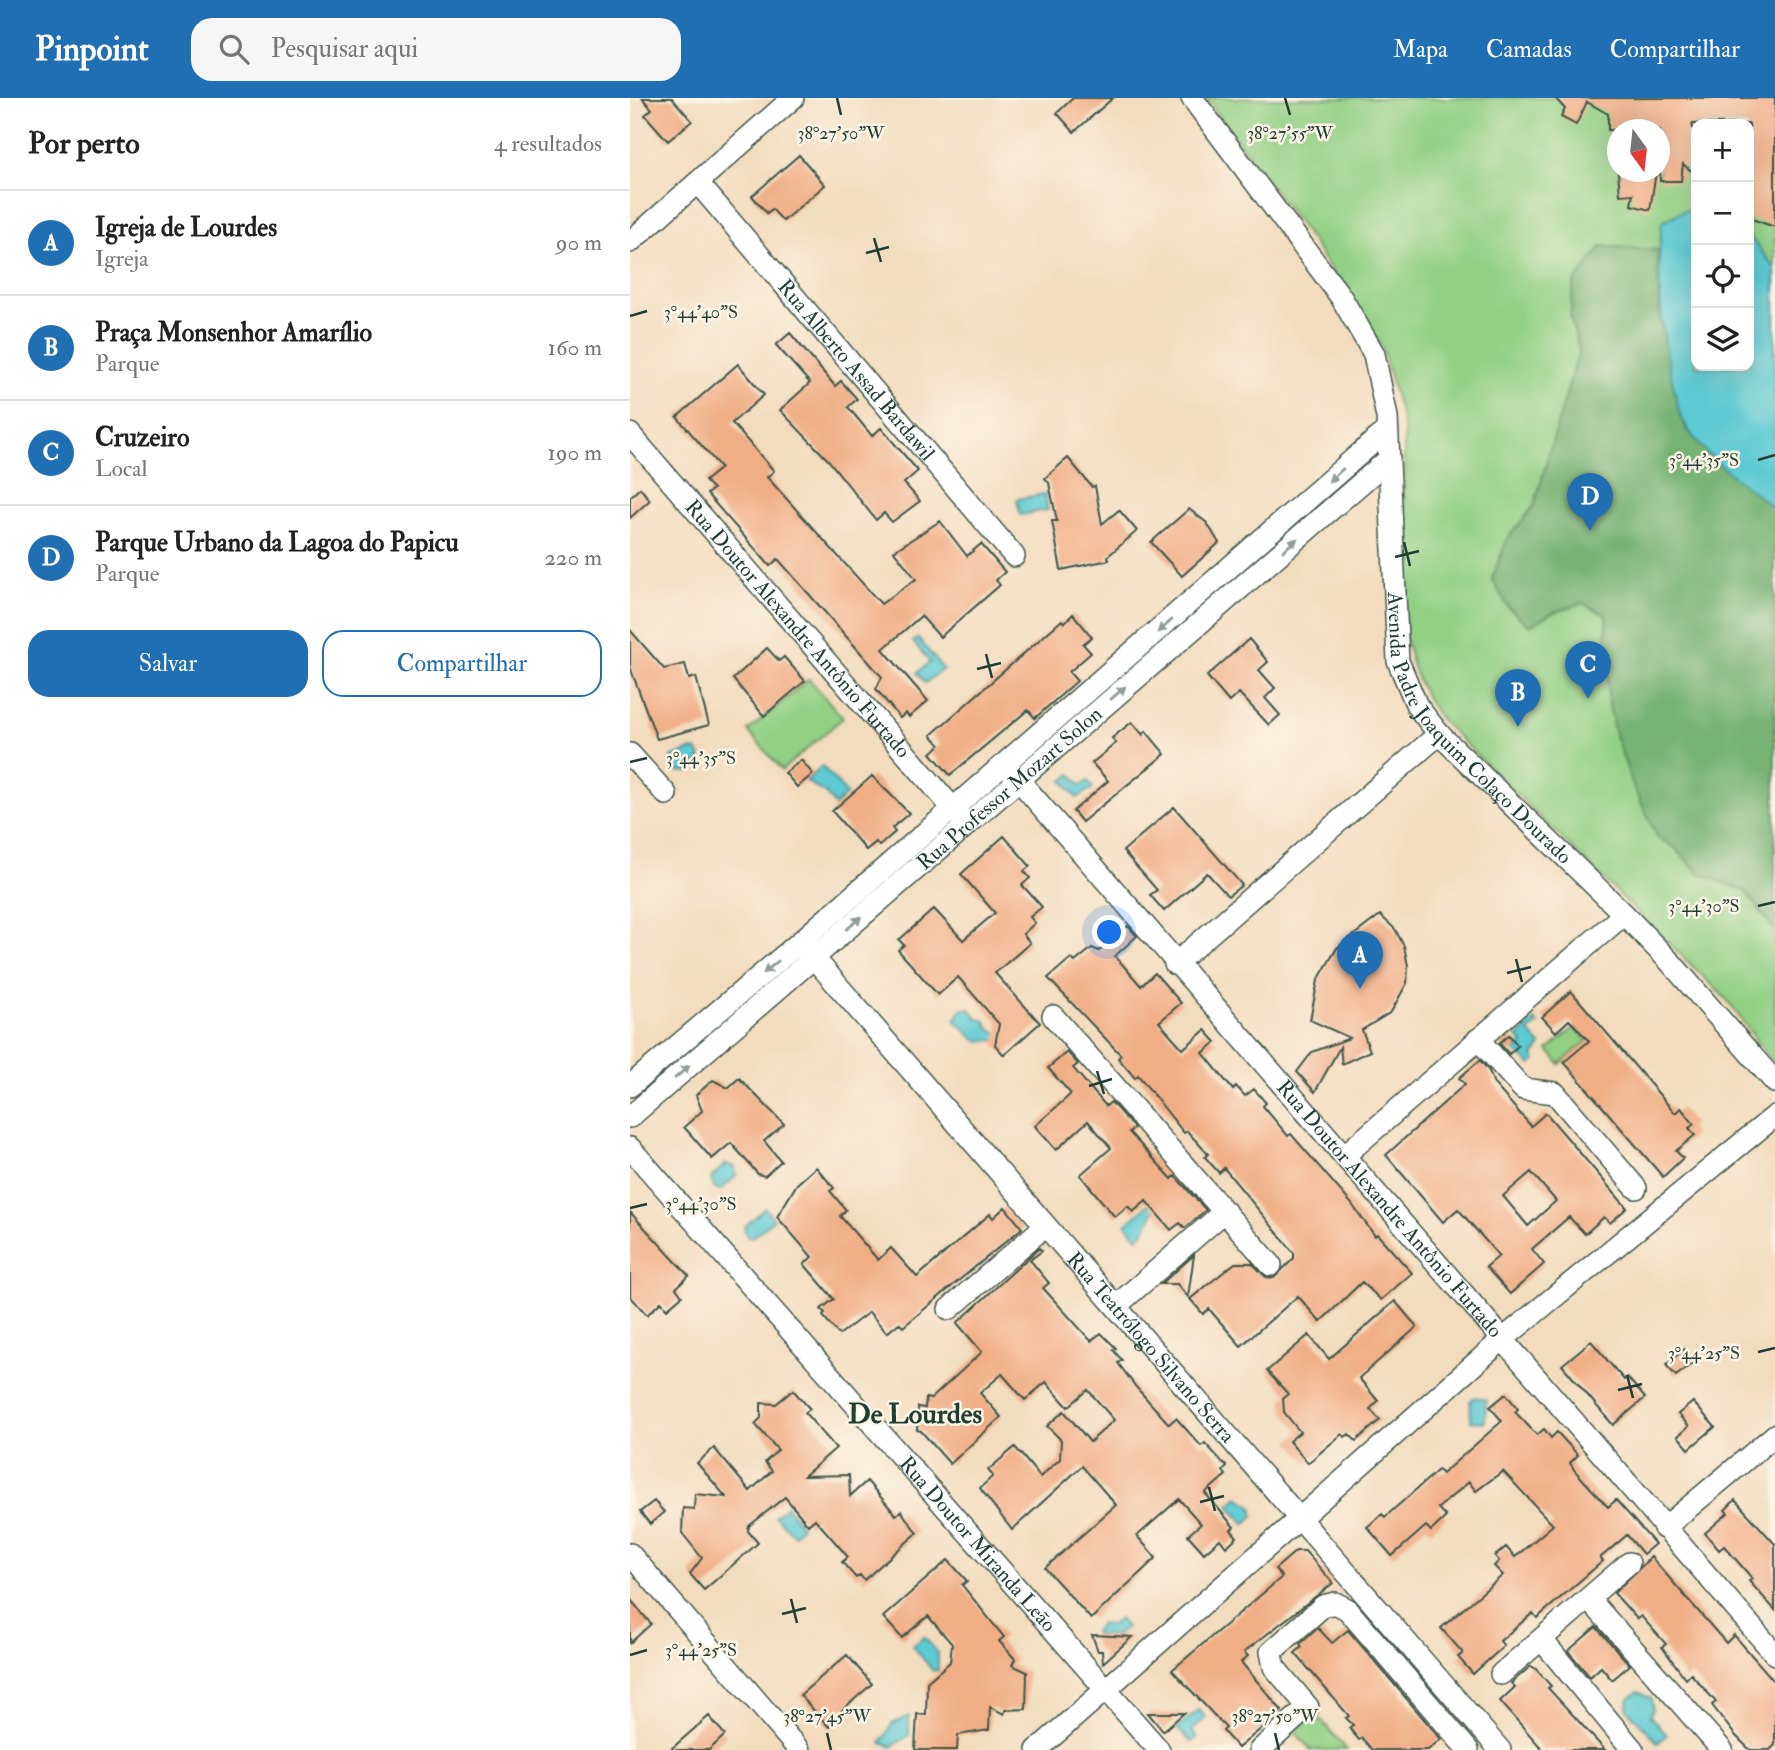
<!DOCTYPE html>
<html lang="pt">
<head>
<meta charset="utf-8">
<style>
  :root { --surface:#fff; --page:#f6f6f6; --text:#222; --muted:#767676; --line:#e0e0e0; --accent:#1f6fb2 }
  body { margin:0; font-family:"IM FELL Double Pica",serif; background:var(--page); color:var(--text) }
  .controls { position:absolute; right:21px; top:21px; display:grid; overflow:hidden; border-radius:14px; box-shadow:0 7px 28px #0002 }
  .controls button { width:63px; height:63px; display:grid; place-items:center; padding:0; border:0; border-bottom:2px solid var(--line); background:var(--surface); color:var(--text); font:35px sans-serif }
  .compass { position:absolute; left:977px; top:21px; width:63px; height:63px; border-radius:50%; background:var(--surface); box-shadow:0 7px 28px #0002; rotate:165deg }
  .you { position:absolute; left:480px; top:835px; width:24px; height:24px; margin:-18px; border:5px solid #fff; border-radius:50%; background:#1a73e8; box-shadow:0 0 0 10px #1a73e833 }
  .badge { display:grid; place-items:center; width:46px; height:46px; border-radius:50%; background:var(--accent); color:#fff; font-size:23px; font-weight:700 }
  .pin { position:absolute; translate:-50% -58px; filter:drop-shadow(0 2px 4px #0008) }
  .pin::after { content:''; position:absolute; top:37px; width:24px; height:21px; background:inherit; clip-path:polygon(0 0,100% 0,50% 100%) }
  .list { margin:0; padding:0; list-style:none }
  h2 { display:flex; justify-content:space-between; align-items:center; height:91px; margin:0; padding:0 28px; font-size:30px }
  h2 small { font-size:23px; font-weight:400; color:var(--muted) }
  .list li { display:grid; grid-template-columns:46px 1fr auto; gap:21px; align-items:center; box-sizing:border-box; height:105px; padding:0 28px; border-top:2px solid var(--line) }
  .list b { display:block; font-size:26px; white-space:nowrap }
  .list p { margin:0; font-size:23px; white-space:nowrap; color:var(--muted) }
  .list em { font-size:23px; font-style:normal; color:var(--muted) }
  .actions { display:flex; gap:14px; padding:21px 28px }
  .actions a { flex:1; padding:16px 0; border:2px solid var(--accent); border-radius:21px; text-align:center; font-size:24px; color:var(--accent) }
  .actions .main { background:var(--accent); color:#fff }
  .icon { flex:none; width:38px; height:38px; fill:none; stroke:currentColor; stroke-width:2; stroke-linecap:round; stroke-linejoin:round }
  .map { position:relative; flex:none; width:1145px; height:1652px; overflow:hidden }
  header { display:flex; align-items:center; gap:42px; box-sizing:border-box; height:98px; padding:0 35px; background:var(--accent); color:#fff }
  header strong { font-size:33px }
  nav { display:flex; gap:38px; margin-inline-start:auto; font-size:24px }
  .search { width:490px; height:63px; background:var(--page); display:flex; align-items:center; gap:18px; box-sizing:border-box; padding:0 24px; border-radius:21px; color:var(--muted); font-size:26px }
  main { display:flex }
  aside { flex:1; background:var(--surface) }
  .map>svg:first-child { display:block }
  .green { fill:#93d086; stroke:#59865d; stroke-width:2; fill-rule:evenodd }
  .forest { fill:#76b273; stroke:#4a7854; stroke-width:2 }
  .water { fill:#5dcad3; stroke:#3e8484; stroke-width:2 }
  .building { fill:#f0ae87; fill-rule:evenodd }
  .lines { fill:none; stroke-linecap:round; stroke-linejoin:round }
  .minor-casing { stroke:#3f5549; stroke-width:24 }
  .minor { stroke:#fff; stroke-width:21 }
  .oneway { fill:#8f9e9a }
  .ticks { fill:none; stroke:#1f3d34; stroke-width:2.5 }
  .labels { text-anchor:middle; stroke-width:5; stroke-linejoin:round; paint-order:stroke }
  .street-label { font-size:21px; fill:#1f3d34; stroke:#fcf5e5 }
  .district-label { font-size:28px; font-weight:bold; fill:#1f3d34; stroke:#fcf5e5 }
  .ticks-label { font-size:18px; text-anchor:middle; fill:#1f3d34; stroke:#fcf5e5; stroke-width:5; stroke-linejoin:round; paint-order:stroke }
</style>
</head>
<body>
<header>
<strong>Pinpoint</strong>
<div class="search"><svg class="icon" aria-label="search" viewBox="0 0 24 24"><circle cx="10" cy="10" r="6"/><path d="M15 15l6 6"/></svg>Pesquisar aqui</div>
<nav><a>Mapa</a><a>Camadas</a><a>Compartilhar</a></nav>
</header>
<main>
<aside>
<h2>Por perto<small>4 resultados</small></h2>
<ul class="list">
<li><span class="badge">A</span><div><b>Igreja de Lourdes</b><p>Igreja</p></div><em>90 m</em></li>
<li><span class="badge">B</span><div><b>Praça Monsenhor Amarílio</b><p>Parque</p></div><em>160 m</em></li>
<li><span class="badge">C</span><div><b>Cruzeiro</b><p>Local</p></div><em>190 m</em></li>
<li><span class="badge">D</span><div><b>Parque Urbano da Lagoa do Papicu</b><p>Parque</p></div><em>220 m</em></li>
</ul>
<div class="actions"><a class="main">Salvar</a><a>Compartilhar</a></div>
</aside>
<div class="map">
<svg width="1145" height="1652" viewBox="0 0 1145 1652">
  <rect width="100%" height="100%" fill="#fcf5e5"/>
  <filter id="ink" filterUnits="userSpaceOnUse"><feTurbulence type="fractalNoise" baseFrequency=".0143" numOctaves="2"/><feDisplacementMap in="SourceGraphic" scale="14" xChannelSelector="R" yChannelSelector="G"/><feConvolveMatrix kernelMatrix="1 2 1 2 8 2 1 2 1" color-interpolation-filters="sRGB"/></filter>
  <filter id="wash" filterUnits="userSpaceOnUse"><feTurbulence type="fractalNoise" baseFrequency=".00686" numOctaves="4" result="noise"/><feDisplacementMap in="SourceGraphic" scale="28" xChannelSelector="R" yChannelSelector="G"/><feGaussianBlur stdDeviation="1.57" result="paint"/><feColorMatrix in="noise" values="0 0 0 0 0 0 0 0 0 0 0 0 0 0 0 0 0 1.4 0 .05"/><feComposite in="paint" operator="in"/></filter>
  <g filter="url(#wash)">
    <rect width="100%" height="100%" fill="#f2dcbd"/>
    <!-- green -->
    <path class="green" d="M576,0h569v968l-48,-66 -283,-277c-21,-25 -33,-55 -39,-88l-1,-208 -22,-80 -73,-110zM1066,26h53v242h-53zM988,32h42v42h-42z
      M179,581l34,39 -61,52 -34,-39z
      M945,929l12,14 -27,23 -12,-14z
      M686,1616l31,36h-36l-16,-18z"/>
    <!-- forest -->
    <path class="forest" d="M972,148l56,4 1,64 21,101 7,15 88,80v421l-30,-40 -46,-18 -25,-26 -16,-9 -24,-50 -19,-53 -7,-35 -2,-85 -24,-12 -30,10 -23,13 -21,-19 -16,-28 15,-40 27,-33 45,-156 -9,-34 4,-33z"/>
    <!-- water -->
    <path class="water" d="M1055,112l11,2v154h53v-130l26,32v242c-34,-30 -75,-53 -95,-95 -16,-64 -26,-127 -18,-193z
      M415,396l3,16 -28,5 -3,-16z
      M288,540l25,31 -18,14 -8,-10 13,-11 -17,-20z
      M60,652l8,1 3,8 -14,13 -11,-1 -5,-6v-7z
      M192,668l25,28 -12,12 -9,-12 -20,-13z
      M441,676l10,12 7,-5 5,7 -16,10 -14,-17z
      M332,911h8l7,9 9,3 3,8 10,5 -1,6c-31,3 -20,-1 -43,-20z
      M905,922l3,4 -9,8 12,13 -8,11 3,4 -5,5 -16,-14 8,-8 -6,-6z
      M96,1066l9,3 1,9 -15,14 -7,-2 -3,-10z
      M534,1092c-11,16 -12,34 -26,48l-12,-14z
      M135,1110l9,11 -21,18h-6l-3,-10z
      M845,1299l11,3 -1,22 -14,-1 -1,-20z
      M608,1399l14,9 2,10 -9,8 -16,-19z
      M157,1408l14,20 -7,9 -19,-19z
      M489,1521l7,8 -10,9 -19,-1 -3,-4 7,-7 11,1z
      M294,1539l14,16v17l-5,1 -20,-25z
      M1008,1594l13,6 2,11 -3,7 17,19 -9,8 -31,-34 2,-11z
      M569,1612l7,8 -14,12 5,8 -6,4 -14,-14z
      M279,1618v19l-17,12 -11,-4 11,-19z"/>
    <g id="blocks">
      <!-- building -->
      <path class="building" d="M12,0h30l20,23 -24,20 -23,-26 7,-6z
        M443,0h40l-39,34 -17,-19z
        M925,0h220v129l-26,-9v-94h-57l4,15v36l-13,-11 -2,17h-21v-51h-52v-16l-21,-12 -11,23 -15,-8 4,-8z
        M169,57l26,30 -42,36 -11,-12 -5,4 -15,-17z
        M988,74h38l-6,38 -19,-5 2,-11 -13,1z
        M160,235l45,53 6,-5 16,18 -9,8 24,29 9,-8 37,43 -14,12 16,18 -28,21 -8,-9 -8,7 -47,-59 -49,-51 30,-27 -34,-38z
        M108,266l26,31 -32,28 42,48 -7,6 114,127 35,-25 -22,-28 46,-30 27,35 14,-12 24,28 -9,8 4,5 -60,52 -19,-21 -38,33 45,52 -19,16 -3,-4 -6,5 -24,-29 6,-12 -104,-118 -8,7 -63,-72 6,-5 -8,-8 16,-13 -44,-51z
        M438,360l24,29 3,-1 7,38 17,-14 18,21 -29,25 1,4 -48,10 -9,-49h5l-8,-38 -4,-5z
        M10,390l10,12 -20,18v-21z
        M559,411l18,14 12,20 -37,33 -31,-34z
        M443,516l19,23 -9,7 8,9 -22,19 8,9 -42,37 -7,-8 -78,65 -19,-22 9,-8 -9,-10 131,-115 2,3z
        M0,532l34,39 21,-5 4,15 7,-2 13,48 -52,14 -27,-72z
        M619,541l19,23 -9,8 16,18 -10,10 15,17 -11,10 -30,-32 -10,9 -22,-26z
        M137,550l12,13 5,-4 21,24 -41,35 -31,-37z
        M502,624l11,13 3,-4 19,23 -83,68 -9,-11 35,-30 -16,-18 24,-20 -4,-5z
        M171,662l12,14 -16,13 -12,-14z
        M242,678l37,37 -17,15 3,4 -16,14 -3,-4 -10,8 -34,-39z
        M544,709l68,78 -14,11 -21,-23 -43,38 -14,-16 7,-5 -34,-39z
        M374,738l26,30 -6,5 6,7 -8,7 20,22 -12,10 5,6 -12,11 7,9 -35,30 45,50 -36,32 -9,-10 4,-21 -41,-47 -20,18 -40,-45 6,-5 -5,-5 35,-31 29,31 32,-27 -34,-39z
        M750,817l15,14 9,17 4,20 -1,17 -16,29 -29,18 8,21 -28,13 -2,-17 -25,45 -18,-20 15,-20 38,-14 -40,-18 8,-40 19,-32z
        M498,828l9,10 -22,20 26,30 14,-13 26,30 -22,19 24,27 22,-19 11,12 -13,11 30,37 3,-4 9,10 9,-7 12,14 -3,3 25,30 3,-2 60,69 24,33 2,-2 35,39 -31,27 -19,-18 -42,40 -22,-26 -57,50 -32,-37 -6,5 -13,-15 45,-36h17l14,14 8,1 20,-20v-5l-70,-85 -5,5 -14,-16 3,-3 -21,-23 -3,2 -46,-58 -3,3 -17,-20 3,-3 -73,-77 23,-20 4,4 17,-14 7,3z
        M941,893l104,122 6,-5 13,16 -5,4 6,7 -19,16 7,7 -20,19 -99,-115 25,-21 -20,-21 -13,12 -14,-15z
        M879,937l9,11 -9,8 -10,-11z
        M437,954l11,12 -5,4 33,38 5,-4 23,26 -5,4 43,47 3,-3 31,34 -21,18 -5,-5 -9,7 -25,-29 -13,11 -5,-6 -13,11 -35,-42 31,-27 -23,-27 -32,29 -21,-24 36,-32 -23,-26z
        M850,962l9,11 5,13 37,42 15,-13 81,95 -17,15 -6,-6 -19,17 -16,-17 -37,32 12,15 -34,30 -24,-27 13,-11 -41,-47 -15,13 -57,-67 79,-71 -6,-6zM901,1074l25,29 -28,25 -25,-30z
        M109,980l45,46 -20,17 17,20 -16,15 -7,-2 -27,-31 -19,16 -28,-32 18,-16 -6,-16 17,-15 15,8z
        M186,1069l18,21 -4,3 16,19 -6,6 38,44 13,-12 26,29 73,-63 3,4 12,-11 17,21 -119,99 -4,-4 -12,10 -18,-21 -30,23 -16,-19 2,-3 -4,-4 13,-10 -30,-35 8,-7 -35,-40 20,-33z
        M0,1114l59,64 -13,12 6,8 -15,13 -6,-7 -14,13 -17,-19z
        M409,1150l3,3 -12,9 19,23 -6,5 48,53 10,-8 15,15 -3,2 9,10 -4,3 18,24 33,37 7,-6 25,28 4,-3 22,24 -4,4 3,4 -21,18 29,34 -3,3 6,7 -11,10 -6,-8 -16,14 -16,-18 13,-11 -22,-25 -42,37 19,22 -65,61 -46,-51 71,-63 -34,-39 -70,64 -32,-42 13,-12 -5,-6 27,-23 25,30 20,-18 1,-19 -14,-14 17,-15 26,31 24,-22 -26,-30 -20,17 -22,-25 -21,18 -23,-26 -22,19 21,24 -51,47 -29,-33 -4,-1 1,-23 7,1 1,-10 5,1 51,-47 -25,-29z
        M564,1157l-6,42 -11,-13h-16z
        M765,1203l22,26 -58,51 19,23 -8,8 10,11 -24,21 -7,-7 -4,3 -3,-3 -34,29 -19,-22 11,-9 -16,-20 -1,-14 5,-4 -21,-23 42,-36 20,24z
        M961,1243l33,39 3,-3 18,21 -32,27 -51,-60z
        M1054,1251l10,13 -18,14 -10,-11z
        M163,1292l17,19 -5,4 31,35 -32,28 45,-1 1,21 17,-15 29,34 5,-4 16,22 -53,47 -4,-5 -4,3 -14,-16 6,-5 -33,-38 -7,6 -23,-28 -36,29 -1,5 10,12 -54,47 -14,-16 12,-16 -20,-25 1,-25 11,1 1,-15 31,3 -29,-34 17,-15 36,43 22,-20 -7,-9 13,-12 -23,-26 6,-6v-15l15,1z
        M876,1296l12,15 -3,3 22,23 7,-6 7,9 6,-6 21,23 -8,8 5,8 33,36 8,-7 39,44 -12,10 -16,-19 -27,23 3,3 -66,57 -4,-5 -33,28 4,5 -31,28 -15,-17 5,-4 -22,-25 62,-53 -9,-9 5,-5 -4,-5 11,-9 9,10 38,-32 -50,-54 -27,20 -7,-9 -31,26 8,9 -15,14 -5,-5 -34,30 -25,-29 15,-13 3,3 53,-47 4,4 60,-53 -12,-14z
        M1063,1304l22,25 -26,22 -11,-13 11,-10 -11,-12z
        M1105,1402l40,44v66l-26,-29 3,-3 -28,-32 -5,4 -14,-17 23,-20 -3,-3z
        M24,1403l10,11 -14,12 -10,-12z
        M666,1453h9l28,32 -89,69 4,4 -7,6 41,49 -44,37 -15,-17 3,-3 -54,-58 110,-93 -7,-8z
        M1021,1459l75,86 8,-8 41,47v63l-5,5h-20l-15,-15 -23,-30 4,-3 -25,-28 -5,5 -24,-32 4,-3 -25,-28 -4,3 -23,-26z
        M318,1462l19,21 -5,4 42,52 -5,4 16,18 -3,6 15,7 -1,37 -20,1 -2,4 -14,-7 -1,23 -31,5 -1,15h-42l2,-36 9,1 1,-33 23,-20 2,-18 -24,-28 -26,22 -19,-21z
        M0,1501l21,25 -21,19z
        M966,1529l34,38 -18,15 -11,-13 -11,10 -22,-26z
        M688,1530l14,15 16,-13 93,109 -13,11h-56l-10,-12 -3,2 -10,-12 4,-3 -7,-7 3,-2 -54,-63 7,-6 -2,-3z
        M462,1537l40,2 -29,26 -1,-12h-4z
        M217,1557l25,29 -31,27 3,3 -15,13 -29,-32z
        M901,1568l5,3 15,17 -3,2 57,62h-62l-43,-49 15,-14 -4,-4z
        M518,1615h36l-21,18z
        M79,1618l16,19 -16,15h-39z"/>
    </g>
  </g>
  <g filter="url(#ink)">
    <use href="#blocks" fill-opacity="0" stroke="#3f5549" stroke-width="2"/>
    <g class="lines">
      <defs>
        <g id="minor">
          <path id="s1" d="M562,0l149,199 33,57 13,63 11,244 19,45 22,28 185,180 48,50 103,118"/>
          <path id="s2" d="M68,85l316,373"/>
          <path d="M0,144l163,-144"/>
          <path id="s3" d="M0,336l332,385"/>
          <path d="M0,656l36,40"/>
          <path id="s4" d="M375,666l770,890"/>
          <path id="s5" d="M170,844l700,808"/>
          <path d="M545,866l264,-230"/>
          <path d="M423,918l218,249"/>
          <path d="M848,941l45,50 32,4 81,95"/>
          <path d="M0,988l170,-144 587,-512"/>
          <path id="s6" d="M0,1019l759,-658"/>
          <path id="s7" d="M0,1050l529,602"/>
          <path d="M715,1057l279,-241"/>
          <path d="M486,1208l109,-95"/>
          <path d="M319,1211l96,-83"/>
          <path d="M1034,1430l111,-93"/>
          <path d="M0,1456l169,196"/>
          <path d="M959,1501l133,151"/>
          <path d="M912,1542l91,110"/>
          <path d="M871,1576l128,-111"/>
          <path d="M407,1652l466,-411 272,-223"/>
          <path d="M630,1652l48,-43 -34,-40 -3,-15 52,-46 12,-3 12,6 121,141"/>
        </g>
      </defs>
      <!-- minor casing -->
      <use href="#minor" class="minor-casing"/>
      <!-- minor -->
      <use href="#minor" class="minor"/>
    </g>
    <!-- one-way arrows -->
    <defs><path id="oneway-solid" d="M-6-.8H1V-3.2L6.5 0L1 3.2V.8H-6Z" transform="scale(1.75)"/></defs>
    <g class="oneway">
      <use href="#oneway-solid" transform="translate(706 377) rotate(138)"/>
      <use href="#oneway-solid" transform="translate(660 447) rotate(-41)"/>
      <use href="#oneway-solid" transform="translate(535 528) rotate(139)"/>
      <use href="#oneway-solid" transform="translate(488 595) rotate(-41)"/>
      <use href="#oneway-solid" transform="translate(224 825) rotate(-42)"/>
      <use href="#oneway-solid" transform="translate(141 869) rotate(140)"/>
      <use href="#oneway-solid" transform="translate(52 974) rotate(-41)"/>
    </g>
  </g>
  <!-- ticks -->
  <path class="ticks" d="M207,0l4,17M655,0l5,17M244,140l7,24M236,155l23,-6M0,218l17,-5M1128,362l17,-5M774,444l6,24M765,459l24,-6M356,556l6,24M347,571l24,-6M0,664l17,-4M1128,808l17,-4M886,861l6,23M877,875l24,-6M467,973l7,23M459,988l23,-7M0,1110l17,-4M1128,1254l17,-4M997,1277l6,23M988,1292l24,-6M579,1389l6,24M570,1404l24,-6M161,1501l6,24M152,1516l24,-6M0,1557l17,-5M197,1635l4,17M645,1635l4,17"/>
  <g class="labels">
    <!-- street labels -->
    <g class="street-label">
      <text dy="7" stroke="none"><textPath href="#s2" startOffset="245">Rua Alberto Assad Bardawil</textPath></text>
      <text dy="7" stroke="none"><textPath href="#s3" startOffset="257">Rua Doutor Alexandre Antônio Furtado</textPath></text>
      <text dy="7" stroke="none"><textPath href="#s1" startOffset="721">Avenida Padre Joaquim Colaço Dourado</textPath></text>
      <text dy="7" stroke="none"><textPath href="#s6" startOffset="502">Rua Professor Mozart Solon</textPath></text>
      <text dy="7" stroke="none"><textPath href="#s4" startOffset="588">Rua Doutor Alexandre Antônio Furtado</textPath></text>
      <text dy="7" stroke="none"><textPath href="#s5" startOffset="536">Rua Teatrólogo Silvano Serra</textPath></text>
      <text dy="7" stroke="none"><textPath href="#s7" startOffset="527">Rua Doutor Miranda Leão</textPath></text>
    </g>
    <!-- district labels -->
    <g class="district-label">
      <text x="285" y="1325">De Lourdes</text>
    </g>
  </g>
  <g class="ticks-label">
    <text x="211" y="41">38°27'50"W</text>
    <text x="660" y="41">38°27'55"W</text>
    <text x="71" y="220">3°44'40"S</text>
    <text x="1074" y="368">3°44'35"S</text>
    <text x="71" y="666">3°44'35"S</text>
    <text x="1074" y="814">3°44'30"S</text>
    <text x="71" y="1112">3°44'30"S</text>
    <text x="1074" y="1261">3°44'25"S</text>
    <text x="71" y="1558">3°44'25"S</text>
    <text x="197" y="1624">38°27'45"W</text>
    <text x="645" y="1624">38°27'50"W</text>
  </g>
</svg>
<div class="controls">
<button>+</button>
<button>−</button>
<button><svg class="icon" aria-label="locate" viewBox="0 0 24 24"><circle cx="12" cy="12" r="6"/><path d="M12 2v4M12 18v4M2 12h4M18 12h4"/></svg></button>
<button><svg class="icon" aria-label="layers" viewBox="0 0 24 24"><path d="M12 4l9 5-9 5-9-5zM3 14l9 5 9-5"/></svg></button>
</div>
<svg class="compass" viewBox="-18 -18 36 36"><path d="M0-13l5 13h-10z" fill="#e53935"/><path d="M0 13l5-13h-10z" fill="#767676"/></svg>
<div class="you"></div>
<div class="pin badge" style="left:730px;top:891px">A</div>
<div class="pin badge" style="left:888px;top:629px">B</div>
<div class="pin badge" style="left:958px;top:601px">C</div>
<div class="pin badge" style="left:960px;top:433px">D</div>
</div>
</main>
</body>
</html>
